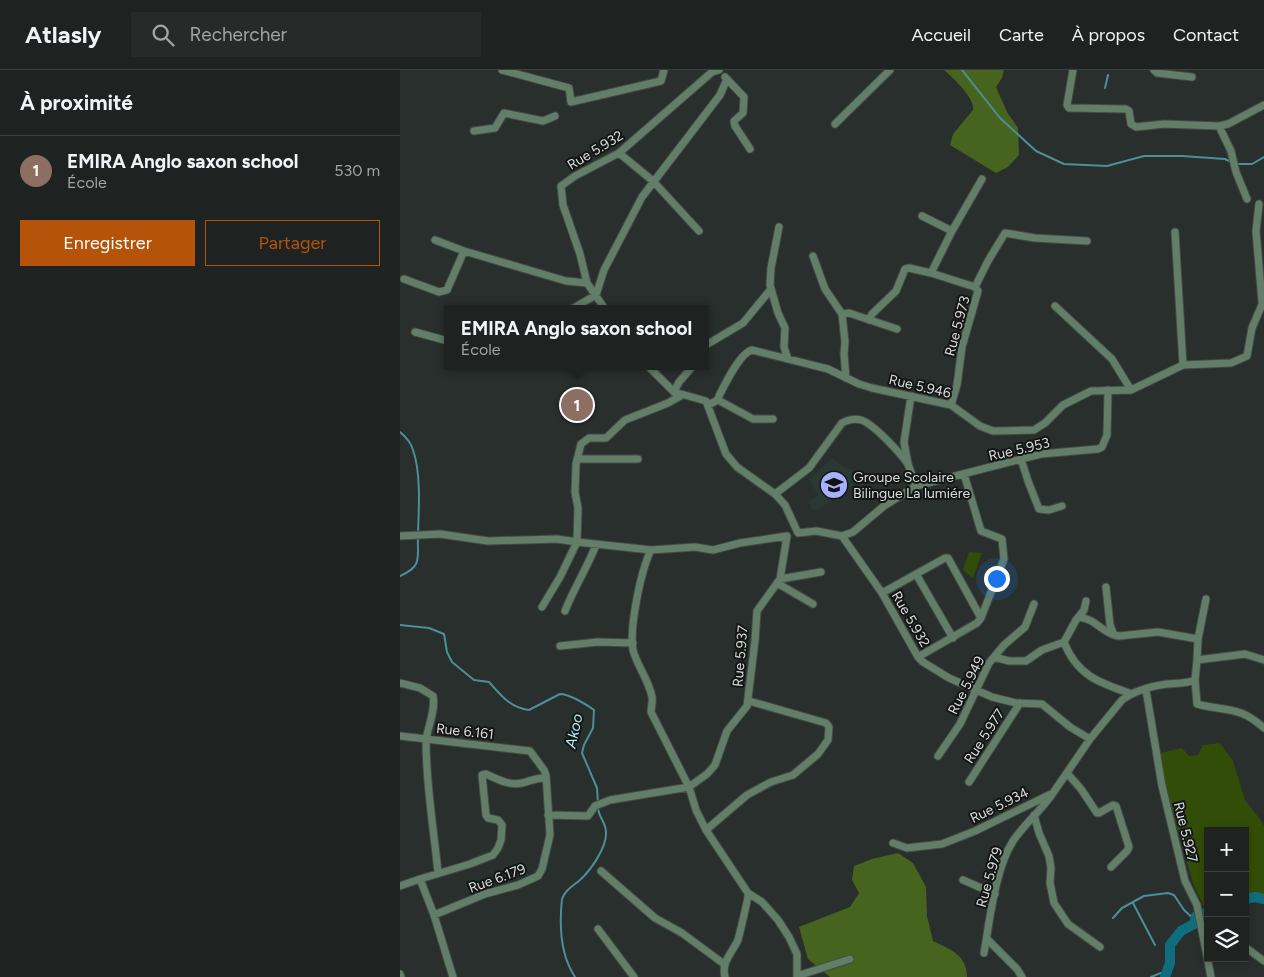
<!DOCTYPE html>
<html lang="fr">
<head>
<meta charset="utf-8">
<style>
  :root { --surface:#1e2321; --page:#262b2a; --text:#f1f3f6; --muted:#a1a4a5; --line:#3c403f; --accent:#b45309 }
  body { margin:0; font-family:Figtree,sans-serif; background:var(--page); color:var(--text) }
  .controls { position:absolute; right:15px; bottom:15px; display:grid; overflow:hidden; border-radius:0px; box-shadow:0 2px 8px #0003 }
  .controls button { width:45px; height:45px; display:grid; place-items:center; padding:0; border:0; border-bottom:1px solid var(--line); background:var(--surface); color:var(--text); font:25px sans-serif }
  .you { position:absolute; left:596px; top:508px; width:18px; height:18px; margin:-12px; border:4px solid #fff; border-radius:50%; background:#1a73e8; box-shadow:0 0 0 8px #1a73e833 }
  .badge { display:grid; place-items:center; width:32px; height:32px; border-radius:50%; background:var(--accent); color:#fff; font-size:16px; font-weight:700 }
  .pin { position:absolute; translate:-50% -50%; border:2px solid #fff; box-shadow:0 1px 5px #0006 }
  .popup { position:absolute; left:44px; top:235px; width:265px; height:65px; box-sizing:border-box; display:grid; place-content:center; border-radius:0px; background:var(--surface); filter:drop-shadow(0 1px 4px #0005); font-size:16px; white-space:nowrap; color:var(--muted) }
  .popup b { font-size:19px; color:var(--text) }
  .popup::after { content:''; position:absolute; left:50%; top:100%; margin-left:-10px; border:10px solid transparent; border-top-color:var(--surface) }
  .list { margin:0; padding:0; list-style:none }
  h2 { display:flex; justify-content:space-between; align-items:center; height:65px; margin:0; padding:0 20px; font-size:21px }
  h2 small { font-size:16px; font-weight:400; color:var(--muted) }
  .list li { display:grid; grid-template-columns:32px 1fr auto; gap:15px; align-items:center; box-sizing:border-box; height:70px; padding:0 20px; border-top:1px solid var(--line) }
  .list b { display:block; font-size:19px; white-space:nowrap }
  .list p { margin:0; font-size:16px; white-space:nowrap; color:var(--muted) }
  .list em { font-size:16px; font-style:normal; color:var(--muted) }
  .actions { display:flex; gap:10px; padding:15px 20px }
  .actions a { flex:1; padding:11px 0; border:1px solid var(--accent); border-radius:0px; text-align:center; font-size:18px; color:var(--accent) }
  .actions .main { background:var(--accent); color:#fff }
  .icon { flex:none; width:28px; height:28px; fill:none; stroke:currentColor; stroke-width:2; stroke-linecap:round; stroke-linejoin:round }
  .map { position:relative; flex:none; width:864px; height:907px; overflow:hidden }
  header { display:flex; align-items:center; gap:30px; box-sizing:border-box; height:70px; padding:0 25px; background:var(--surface); border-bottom:1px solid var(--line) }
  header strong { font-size:24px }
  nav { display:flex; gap:28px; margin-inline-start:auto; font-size:18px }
  .search { width:350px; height:45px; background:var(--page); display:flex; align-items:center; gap:12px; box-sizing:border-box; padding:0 18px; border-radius:0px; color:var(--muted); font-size:19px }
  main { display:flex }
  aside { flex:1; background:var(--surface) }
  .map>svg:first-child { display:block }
  .built { fill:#293832 }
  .green { fill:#324d07 }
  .forest { fill:#47641e }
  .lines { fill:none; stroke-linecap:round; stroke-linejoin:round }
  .stream { stroke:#4c8f9a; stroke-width:2 }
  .river { stroke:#106d7e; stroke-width:10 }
  .minor-casing { stroke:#444b48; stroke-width:9 }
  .minor { stroke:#637e68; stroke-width:7 }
  .labels { text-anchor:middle; stroke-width:4; stroke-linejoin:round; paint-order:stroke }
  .street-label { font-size:14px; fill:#d9dedc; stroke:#131615 }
  .poi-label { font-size:14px; fill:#d9dedc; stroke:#131615; text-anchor:start }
  .water-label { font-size:15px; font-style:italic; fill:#b8eaf6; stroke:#131615 }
</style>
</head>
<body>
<header>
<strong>Atlasly</strong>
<div class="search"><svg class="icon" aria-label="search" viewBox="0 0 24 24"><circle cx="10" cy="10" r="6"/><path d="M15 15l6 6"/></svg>Rechercher</div>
<nav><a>Accueil</a><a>Carte</a><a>À propos</a><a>Contact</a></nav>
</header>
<main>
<aside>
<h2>À proximité<small></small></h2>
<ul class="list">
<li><span class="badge" style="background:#8d6e63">1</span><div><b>EMIRA Anglo saxon school</b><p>École</p></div><em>530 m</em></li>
</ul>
<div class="actions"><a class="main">Enregistrer</a><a>Partager</a></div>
</aside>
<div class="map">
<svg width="864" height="907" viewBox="0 0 864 907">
  <rect width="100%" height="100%" fill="#282f2c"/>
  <!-- built -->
  <path class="built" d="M432,388l12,9 1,-1 3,3h3l9,11 -43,31 -1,-2 -3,2 -5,-9 10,-7 -9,-16z"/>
  <!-- green -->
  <path class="green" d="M569,482l13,1 -9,25 -10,-8z
    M820,673l13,18 12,39 17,22 2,4v75l-10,-1 -9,3v-72h-37v85l-15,-33 -32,-113 -1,-17 22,-5 7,8 9,-1 5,-10z"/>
  <!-- forest -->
  <path class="forest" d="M544,0h60l-2,8 -6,9 11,25 11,16 1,27 -11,12 -12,6 -46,-28 3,-11 20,-24c2,-12 -20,-32 -29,-40z
    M498,783l15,10 13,24 1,29 6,25c17,8 34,14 34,36h-137l-22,-18 -9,-32 51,-20 9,-14 -7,-13 2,-14 18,-7z"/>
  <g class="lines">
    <!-- stream -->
    <path class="stream" d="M562,0l38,48 36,33 28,13 43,2 37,-10h38l43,3 6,3
      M705,18l3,-13
      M835,94h17l12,-7
      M0,362c6,5 11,11 13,18 8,22 6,59 5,82
      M0,506c23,-10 17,-18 18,-39
      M0,555l29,3 15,6 3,18 5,10 22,18 15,2c12,13 21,26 40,28l31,-16c9,0 26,10 34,16l-1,18 -9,17 -2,8 15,35 1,15
      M733,833l22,42
      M713,848l9,-10 22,-12 24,-3 6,2 10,15 11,10
      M175,907c-15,-23 -16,-51 -13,-78 3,-9 11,-13 18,-19 11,-10 27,-33 26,-48 0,-10 -8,-15 -8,-25
      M751,907l15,-6"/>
    <!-- river -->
    <path class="river" d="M845,829l10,-2 9,2
      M765,907l5,-14v-18l11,-14 13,-7 2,-8 12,-4"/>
    <defs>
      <path id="minor" d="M102,0l67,18 2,14 90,-21 3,-11
        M673,0l-6,35 2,3 57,1 3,2 2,13 5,3 28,-3 55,2 9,-2 36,-19
        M754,0l3,3 35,4
        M325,7l19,20 -1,16 -9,8 1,5 15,23
        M435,54l55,-54
        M819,56l12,25 5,21 11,27
        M74,61l21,-3 9,-15 39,8 12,-5
        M219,83l34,28 46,50
        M859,134l-3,27 6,71
        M522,146l30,15
        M379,157l-8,41 -1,17 8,28 7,15 -1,19 4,12
        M35,170l29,11 102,30 21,2
        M413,186l12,33 17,25 3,28 -1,12 2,24
        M4,209l35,13 8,-2 17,-39
        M575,217l13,-26 17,-28 30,5 52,3
        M655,236l57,53 19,31
        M172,239l24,-14 8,-25 38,-73 78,-102 7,-16
        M205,239l-18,-26 -7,-29 -17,-49 -2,-19 14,-10 44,-23 93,-81 7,-2
        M442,244l7,-1 48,16
        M469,250l3,-6 24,-23 9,-22 4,-1 22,5
        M15,262l33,9
        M306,275l37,-22 28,-34
        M783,295l48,-2 16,-7 5,-28 12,-28
        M248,296l26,26 32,9 20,53 11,13 38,27 10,11 13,28 18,-2 26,5 40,57 36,64 5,5 26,16 43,19 24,6 26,1 28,23 20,12 32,-39c12,-9 30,-14 45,-16 10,-1 19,0 28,-4l2,-20 48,-6 19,6
        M274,322l5,-10 14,-16
        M282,325l-14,8 -43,17 -19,18h-17l-8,6 -5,20 -1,28 3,16 -1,34 74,8 44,-3 18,3 27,-7 47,-7 -7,43 -23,32 -2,30 -8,65 -20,25 -12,34 -8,9 -18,13 7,23 10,20 42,63c1,3 -9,43 -10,47 -6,13 -17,22 -13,37
        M511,326l-7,46 4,22 8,22
        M318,330l35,19h20
        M308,335l10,-5 1,-4c6,-12 21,-43 33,-46l76,19 31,15 13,4 79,17 29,21 13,5 41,-1 11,-7 18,-18 28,-14 40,-1 52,-25 -8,-133
        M551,335l6,-20 5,-38 16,-56 -3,-4 -44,-14 21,-42 30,-52
        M177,389h61
        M621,389l7,22 11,28 10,1 13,-4
        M375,424l34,-26 33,-45c5,-3 13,-5 19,-3 13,4 39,33 47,44
        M0,466l40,-2 48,7 69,-2 20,3 -17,35 -18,30
        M442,466l11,-4 31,-26 32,-20 125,-32 57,-5 4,-2 5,-12 1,-45
        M516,504l37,64
        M380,509l41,-7
        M377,513l36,21
        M706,517l4,38 4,10 5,1 39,-4 40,7
        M482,523l63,-35h3l33,60
        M165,541c9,-23 22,-43 31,-66
        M679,547c18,3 19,12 35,18
        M664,572l12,-22 8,-10 2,-9
        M160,576l38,-4 35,1
        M518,587l59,-34 4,-5 23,-59 -2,-20 -21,-8 -17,-57
        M594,587l15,4h17l16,-11 22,-8c13,34 36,41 68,52
        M797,590l1,-21 8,-40
        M795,610l2,24c30,8 41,1 67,24
        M0,613l20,5 13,8c3,16 -6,31 -7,46 0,44 8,88 12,131
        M746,620l16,96 23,95 12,24 14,72
        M0,666l130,15 14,19 2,5 4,60 -8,34 -4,7 -20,9 -33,9 -51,21
        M538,686l22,-32 29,-61 15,-18 21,-18 9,-23
        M667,703l14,16 16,24h2l14,-8 3,1 13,41 -2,4 -16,16
        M569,712l51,-79
        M148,745l40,1 7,-10 15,-6 79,-13 -38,-75c0,-5 2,-10 1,-15 -3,-17 -15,-31 -19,-47 -4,-22 8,-80 18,-100
        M634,745l5,18 10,23 2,12 -1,15 4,20 14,21 32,23
        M306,760l41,-35 24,-13 22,-7 25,-21 10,-14 1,-13 -3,-4 -77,-22
        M493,773l14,5 35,-4 33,-13 78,-38 37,-54
        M201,801l54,47 27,15 42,31
        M20,809l50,-15 23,-9 5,-7 3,-8 1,-15 -4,-5 -10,-2 -2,-3 -4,-40 4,-1c11,5 23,12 36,9 9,-2 15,-6 24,-5
        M563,810l32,14
        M0,816l20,-7 14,36 19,62
        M348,823l14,9 16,18 11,17 8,17v23
        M198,859l36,48
        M587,869l30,30 5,8
        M845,877l19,14
        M584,883c6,-34 11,-84 29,-112 12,-18 28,-30 40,-48
        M0,904l1,3
        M397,906l53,-17"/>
    </defs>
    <!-- minor casing -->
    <use href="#minor" class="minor-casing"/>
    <!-- minor -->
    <use href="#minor" class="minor"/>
  </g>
  <!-- icons -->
  <defs>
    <symbol id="school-disc" viewBox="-11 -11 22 22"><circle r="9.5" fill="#a5b1fc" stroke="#131615"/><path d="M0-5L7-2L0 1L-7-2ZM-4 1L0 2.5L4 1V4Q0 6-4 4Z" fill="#111"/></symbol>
  </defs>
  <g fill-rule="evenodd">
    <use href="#school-disc" x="418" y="399" width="32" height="32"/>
  </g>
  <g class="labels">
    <!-- street labels -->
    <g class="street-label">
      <text transform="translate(195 80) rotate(-31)" y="5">Rue 5.932</text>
      <text transform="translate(557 256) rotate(-75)" y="5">Rue 5.973</text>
      <text transform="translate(520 316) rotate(13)" y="5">Rue 5.946</text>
      <text transform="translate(619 379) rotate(-13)" y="5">Rue 5.953</text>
      <text transform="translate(511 549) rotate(60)" y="5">Rue 5.932</text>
      <text transform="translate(340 586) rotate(-85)" y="5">Rue 5.937</text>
      <text transform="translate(566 615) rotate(-63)" y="5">Rue 5.949</text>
      <text transform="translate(65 661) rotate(6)" y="5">Rue 6.161</text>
      <text transform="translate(584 666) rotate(-57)" y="5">Rue 5.977</text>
      <text transform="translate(599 735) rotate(-26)" y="5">Rue 5.934</text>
      <text transform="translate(786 762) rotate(76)" y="5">Rue 5.927</text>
      <text transform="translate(589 807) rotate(-74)" y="5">Rue 5.979</text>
      <text transform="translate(97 808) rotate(-20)" y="5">Rue 6.179</text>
    </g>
    <!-- poi labels -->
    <g class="poi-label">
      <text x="453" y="412">Groupe Scolaire<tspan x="453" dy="16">Bilingue La lumiére</tspan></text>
    </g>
    <!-- water labels -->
    <g class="water-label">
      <text transform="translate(174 661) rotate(-78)" y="5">Akoo</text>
    </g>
  </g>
</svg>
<div class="controls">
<button>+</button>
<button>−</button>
<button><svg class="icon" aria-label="layers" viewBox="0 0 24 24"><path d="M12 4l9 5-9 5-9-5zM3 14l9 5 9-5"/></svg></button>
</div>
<div class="you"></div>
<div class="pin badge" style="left:177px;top:335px;background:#8d6e63">1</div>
<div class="popup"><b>EMIRA Anglo saxon school</b>École</div>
</div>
</main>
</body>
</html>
